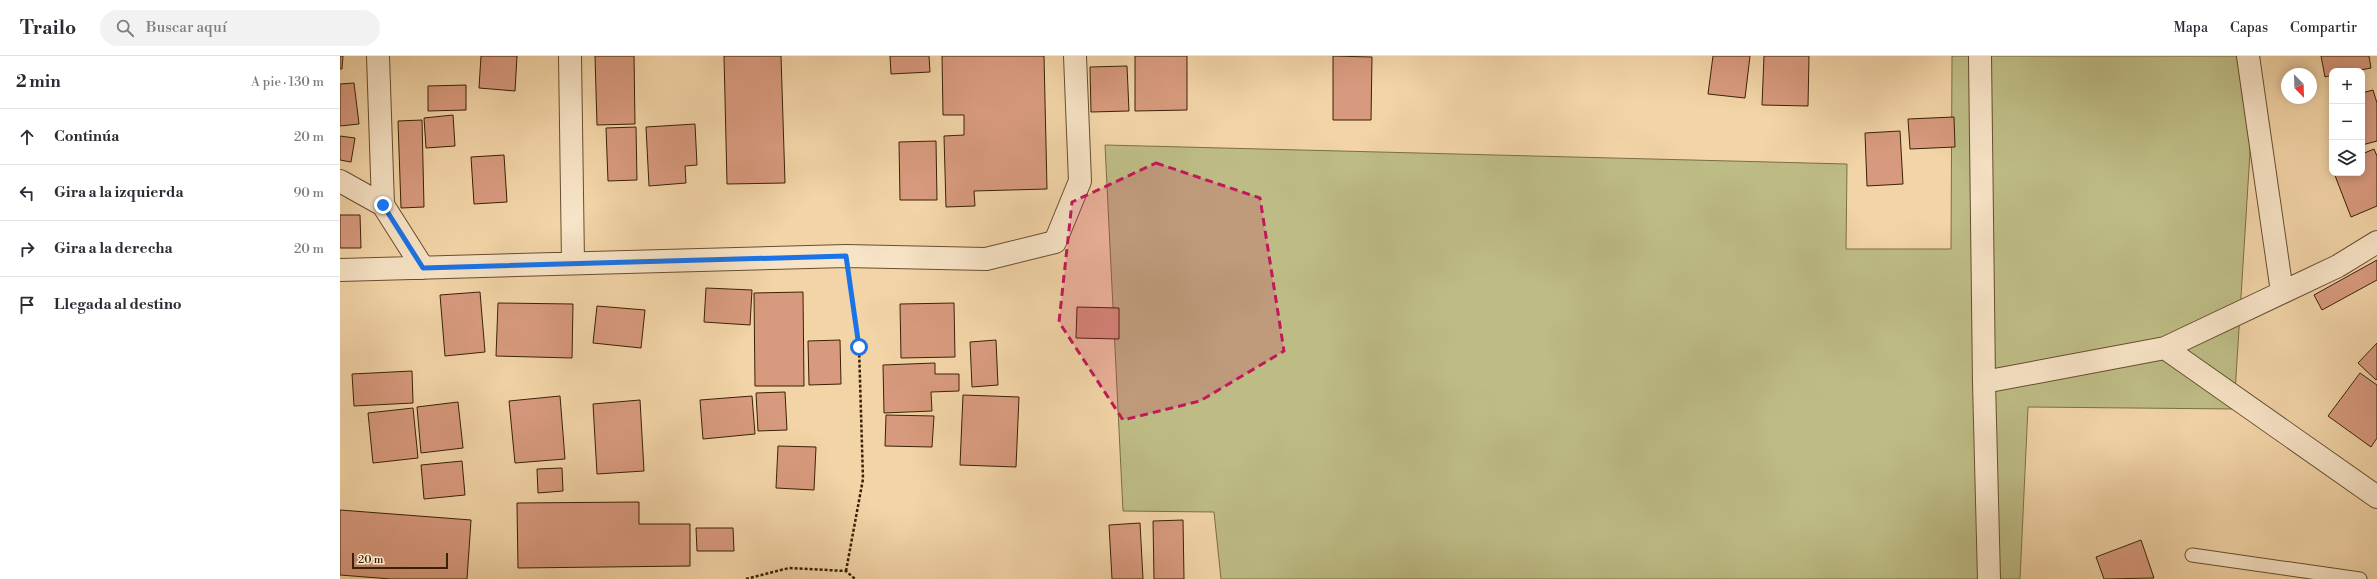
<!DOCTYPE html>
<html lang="es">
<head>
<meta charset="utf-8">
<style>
  :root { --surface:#fff; --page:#f2f2f3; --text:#2b2b33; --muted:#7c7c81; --line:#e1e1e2 }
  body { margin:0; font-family:"Libre Bodoni",serif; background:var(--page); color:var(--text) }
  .controls { position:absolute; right:12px; top:12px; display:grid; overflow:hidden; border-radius:8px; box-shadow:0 2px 10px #0003 }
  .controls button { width:36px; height:36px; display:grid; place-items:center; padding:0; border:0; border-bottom:1px solid var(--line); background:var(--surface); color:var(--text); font:20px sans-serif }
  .compass { position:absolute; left:1941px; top:12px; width:36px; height:36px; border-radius:50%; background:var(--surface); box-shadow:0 2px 10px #0003; rotate:157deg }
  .scale { position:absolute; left:12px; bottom:10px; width:96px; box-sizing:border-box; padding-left:4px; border:2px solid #3a2106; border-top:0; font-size:11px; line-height:14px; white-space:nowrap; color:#3a2106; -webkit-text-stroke:3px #f7e3c6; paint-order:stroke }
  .stop { position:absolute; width:12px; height:12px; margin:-9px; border:3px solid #1a73e8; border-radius:50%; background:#fff }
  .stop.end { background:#1a73e8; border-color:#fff; box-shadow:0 1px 4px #0008 }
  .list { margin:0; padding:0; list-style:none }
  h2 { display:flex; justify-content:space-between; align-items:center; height:52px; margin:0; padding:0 16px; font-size:17px }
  h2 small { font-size:13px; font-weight:400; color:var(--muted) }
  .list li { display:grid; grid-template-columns:26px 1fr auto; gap:12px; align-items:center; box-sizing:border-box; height:56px; padding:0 16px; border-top:1px solid var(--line) }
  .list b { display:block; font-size:15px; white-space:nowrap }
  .list em { font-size:13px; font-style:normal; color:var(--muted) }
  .icon { flex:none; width:22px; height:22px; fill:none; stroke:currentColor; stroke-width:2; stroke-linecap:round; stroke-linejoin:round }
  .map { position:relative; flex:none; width:2037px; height:523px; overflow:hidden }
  header { display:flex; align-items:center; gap:24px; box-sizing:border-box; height:56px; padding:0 20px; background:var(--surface); border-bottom:1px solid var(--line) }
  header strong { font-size:19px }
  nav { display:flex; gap:22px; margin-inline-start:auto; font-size:14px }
  .search { width:280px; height:36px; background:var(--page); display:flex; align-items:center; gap:10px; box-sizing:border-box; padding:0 14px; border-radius:22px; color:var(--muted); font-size:15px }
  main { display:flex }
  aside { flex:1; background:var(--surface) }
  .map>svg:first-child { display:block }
  .green { fill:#bebc85; stroke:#7c6e46 }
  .building { fill:#d89a7e; stroke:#3a2106 }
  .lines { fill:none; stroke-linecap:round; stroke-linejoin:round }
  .lane-casing { stroke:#684e2e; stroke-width:15 }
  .street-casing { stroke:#684e2e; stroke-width:24 }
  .path { stroke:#3a2106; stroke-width:2.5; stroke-dasharray:3 2; stroke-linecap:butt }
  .lane { stroke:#f7e3c6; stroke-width:13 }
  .street { stroke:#f7e3c6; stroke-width:22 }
  .route { stroke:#1a73e8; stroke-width:5 }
  .marked { fill:#c2185b; fill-opacity:0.2; stroke:#c2185b; stroke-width:3; stroke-dasharray:8 5; stroke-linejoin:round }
</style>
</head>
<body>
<header>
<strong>Trailo</strong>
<div class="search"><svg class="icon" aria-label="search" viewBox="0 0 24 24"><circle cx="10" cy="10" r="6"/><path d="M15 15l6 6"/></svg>Buscar aquí</div>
<nav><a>Mapa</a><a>Capas</a><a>Compartir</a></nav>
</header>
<main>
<aside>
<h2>2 min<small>A pie · 130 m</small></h2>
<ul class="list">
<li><svg class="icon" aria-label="ahead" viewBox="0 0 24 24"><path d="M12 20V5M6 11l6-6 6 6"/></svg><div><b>Continúa</b></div><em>20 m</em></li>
<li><svg class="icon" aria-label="left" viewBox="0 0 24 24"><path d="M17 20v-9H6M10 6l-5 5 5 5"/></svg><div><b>Gira a la izquierda</b></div><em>90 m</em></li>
<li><svg class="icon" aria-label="right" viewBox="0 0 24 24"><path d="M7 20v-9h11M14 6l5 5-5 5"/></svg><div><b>Gira a la derecha</b></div><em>20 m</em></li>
<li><svg class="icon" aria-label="arrive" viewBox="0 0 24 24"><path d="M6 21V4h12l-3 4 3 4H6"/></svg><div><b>Llegada al destino</b></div></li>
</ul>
</aside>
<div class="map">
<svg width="2037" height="523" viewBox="0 0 2037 523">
  <rect width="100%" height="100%" fill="#f2d4a7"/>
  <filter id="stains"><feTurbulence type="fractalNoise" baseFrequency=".005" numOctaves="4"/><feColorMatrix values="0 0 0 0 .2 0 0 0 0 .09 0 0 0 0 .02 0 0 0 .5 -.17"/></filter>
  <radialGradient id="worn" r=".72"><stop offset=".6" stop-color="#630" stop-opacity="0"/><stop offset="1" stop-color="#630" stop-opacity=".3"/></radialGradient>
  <!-- green -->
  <path class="green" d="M1612,0h304l-22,353 -206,-2 -8,172h-799l-7,-67 -91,-1 -18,-366 742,19 -1,85h105z"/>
  <!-- building -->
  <path class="building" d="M0,0h3l-1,13h-2z
    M141,0h36l-2,35 -36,-3z
    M255,0h39l1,68 -38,1z
    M384,0h57l4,127 -58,1z
    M550,0h39l1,16 -39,2z
    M602,0h102l3,133 -73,2 1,15 -29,1 -2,-71 20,-1v-20h-21z
    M795,0h52v54l-52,1z
    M993,0l39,1 -1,63h-38z
    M1373,0h37l-5,42 -37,-4z
    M1424,0h45l-1,50 -46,-1z
    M1981,0h48l2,12 -16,3h-23v4l-7,2z
    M787,10l2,45 -38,1 -1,-45z
    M14,27l5,41 -19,2v-42z
    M126,29v25l-38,1v-25z
    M2033,34l4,13v38l-15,4v-52z
    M113,59l2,31 -29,2 -2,-30z
    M1614,61l1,30 -45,2 -2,-30z
    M82,64l2,87 -23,1 -3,-87z
    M355,68l2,41 -12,1 1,17 -37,3 -3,-59z
    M296,71l1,53 -29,1 -2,-53z
    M1560,75l3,53 -36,2 -2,-53z
    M0,80l15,2 -4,24 -11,-2z
    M596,85l1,59h-37l-1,-58z
    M2034,93l3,7v50l-26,11 -17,-44h28v-19z
    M164,99l3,47 -33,2 -3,-47z
    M0,159h20l1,33h-21z
    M2037,204v20l-55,30 -8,-15z
    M366,232l46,2 -2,35 -46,-3z
    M140,236l5,60 -40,4 -5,-61z
    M463,236l1,94h-49l-1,-93z
    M158,247l75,1 -1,54 -76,-2z
    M614,247l1,54 -54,1 -1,-54z
    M257,250l48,4 -4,38 -48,-5z
    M737,251l42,1v31l-43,-1z
    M500,284l1,44 -32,1 -1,-44z
    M656,284l2,45 -26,2 -2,-45z
    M2037,287v36l-1,1 -18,-17z
    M595,307v11h24v17l-28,1 1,19 -48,2 -1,-48z
    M72,315l1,32 -59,3 -2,-32z
    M2020,317l17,12v53l-6,9 -43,-31z
    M445,336l2,38 -29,1 -2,-38z
    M623,339l56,2 -3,70 -56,-2z
    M220,340l5,63 -50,4 -6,-62z
    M412,340l3,38 -52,5 -3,-39z
    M300,344l4,71 -47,3 -4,-70z
    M118,346l5,46 -42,5 -4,-46z
    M73,352l5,50 -45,5 -5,-50z
    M546,359l48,1 -2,31 -47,-1z
    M438,390l38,1 -2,43 -38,-2z
    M122,405l3,34 -41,4 -3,-34z
    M222,412l1,23 -25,2 -1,-24z
    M299,446v22h51v42l-172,2 -1,-65z
    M0,454l131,10 -4,59h-76l-51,-4z
    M843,464l1,59h-30l-1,-58z
    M800,467l3,56h-31l-3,-54z
    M356,472h37l1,23h-37z
    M1801,484l13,38 -50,1 -8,-22z"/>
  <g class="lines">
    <defs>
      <path id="lane" d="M1852,499l168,24"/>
      <path id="street" d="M38,0l5,149
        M230,0l3,206
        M1640,0l4,326 5,197
        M1908,0l34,236
        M0,125l43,24 40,63
        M0,214l506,-14 140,3 69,-17 25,-61 -5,-125
        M1825,292l212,149
        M1644,326l181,-34 173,-82 39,-24"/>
    </defs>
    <!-- lane casing -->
    <use href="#lane" class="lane-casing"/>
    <!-- street casing -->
    <use href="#street" class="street-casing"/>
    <!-- path -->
    <path class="path" d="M506,515l17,-92 -4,-132 -9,-63
      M406,523l43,-11 57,3 9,8"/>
    <!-- lane -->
    <use href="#lane" class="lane"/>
    <!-- street -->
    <use href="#street" class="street"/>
  </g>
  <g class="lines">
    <!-- route -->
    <path class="route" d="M43,149l40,63 423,-12 13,91"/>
  </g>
  <!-- marked area -->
  <path class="marked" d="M816,107l104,35 24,153 -84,50 -77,19 -64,-98 13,-120z"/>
  <rect width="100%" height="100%" filter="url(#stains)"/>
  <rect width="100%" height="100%" fill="url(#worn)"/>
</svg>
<div class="controls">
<button>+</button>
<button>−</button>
<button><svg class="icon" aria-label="layers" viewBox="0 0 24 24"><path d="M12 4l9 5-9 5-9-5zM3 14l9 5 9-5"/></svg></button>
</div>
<svg class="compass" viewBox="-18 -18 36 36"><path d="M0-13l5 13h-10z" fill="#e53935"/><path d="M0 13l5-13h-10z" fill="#7c7c81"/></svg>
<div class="scale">20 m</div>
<div class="stop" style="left:519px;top:291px"></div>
<div class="stop end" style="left:43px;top:149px"></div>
</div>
</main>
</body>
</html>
